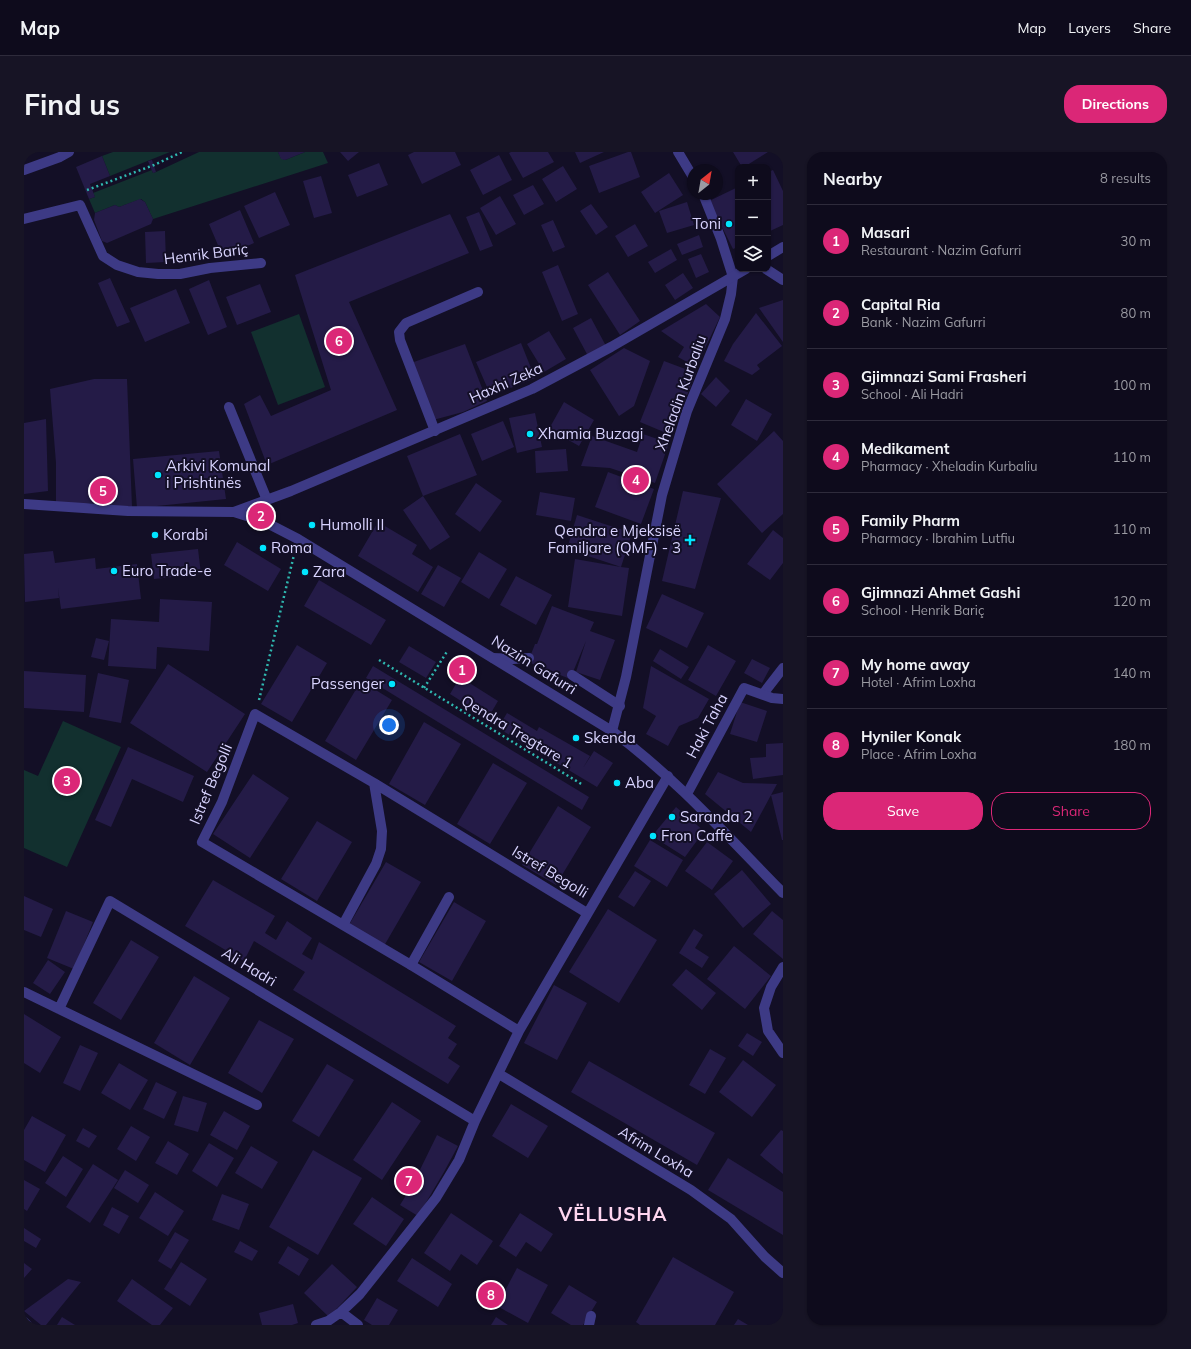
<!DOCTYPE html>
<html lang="en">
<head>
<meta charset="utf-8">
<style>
  :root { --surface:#0e0b1c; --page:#171425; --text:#f1f3f6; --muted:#9b9ba3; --line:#2e2b3b; --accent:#db2777 }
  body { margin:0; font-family:Mulish,sans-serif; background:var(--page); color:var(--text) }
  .controls { position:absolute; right:12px; top:12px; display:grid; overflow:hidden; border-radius:8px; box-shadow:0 1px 3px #0004 }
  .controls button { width:36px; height:36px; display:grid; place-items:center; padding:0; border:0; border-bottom:1px solid var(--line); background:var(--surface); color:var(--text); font:20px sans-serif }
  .compass { position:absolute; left:663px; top:12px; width:36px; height:36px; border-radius:50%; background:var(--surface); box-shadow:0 1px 3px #0004; rotate:31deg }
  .you { position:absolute; left:365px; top:573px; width:14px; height:14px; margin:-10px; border:3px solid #fff; border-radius:50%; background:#1a73e8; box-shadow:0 0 0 6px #1a73e833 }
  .badge { display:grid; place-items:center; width:26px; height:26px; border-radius:50%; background:var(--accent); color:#fff; font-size:13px; font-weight:700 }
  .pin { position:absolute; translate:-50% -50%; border:2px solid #fff; box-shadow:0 1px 4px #0006 }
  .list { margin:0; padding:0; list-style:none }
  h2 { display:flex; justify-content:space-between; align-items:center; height:52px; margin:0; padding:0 16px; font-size:17px }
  h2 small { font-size:13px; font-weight:400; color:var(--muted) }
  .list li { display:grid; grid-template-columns:26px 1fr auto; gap:12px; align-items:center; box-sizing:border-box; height:72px; padding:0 16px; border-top:1px solid var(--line) }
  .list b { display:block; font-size:15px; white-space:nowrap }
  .list p { margin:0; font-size:13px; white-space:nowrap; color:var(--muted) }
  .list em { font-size:13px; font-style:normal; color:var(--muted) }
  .actions { display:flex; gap:8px; padding:12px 16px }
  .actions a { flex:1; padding:9px 0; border:1px solid var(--accent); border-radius:16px; text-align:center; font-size:14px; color:var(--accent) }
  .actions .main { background:var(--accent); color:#fff }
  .icon { flex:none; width:22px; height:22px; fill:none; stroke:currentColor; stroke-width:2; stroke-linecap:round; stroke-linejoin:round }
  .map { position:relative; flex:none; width:759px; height:1173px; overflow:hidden; border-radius:16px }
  header { display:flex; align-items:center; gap:24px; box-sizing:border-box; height:56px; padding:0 20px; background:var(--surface); border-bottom:1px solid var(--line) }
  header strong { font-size:19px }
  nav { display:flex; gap:22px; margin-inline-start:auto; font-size:14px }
  .intro { display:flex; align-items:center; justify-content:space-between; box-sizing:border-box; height:96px; padding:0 24px }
  h1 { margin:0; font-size:28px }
  .button { padding:10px 18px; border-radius:16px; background:var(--accent); color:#fff; font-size:14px; font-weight:700 }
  main { display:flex; gap:24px; padding:0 24px }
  aside { flex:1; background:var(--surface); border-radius:16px; box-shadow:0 1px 3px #0004 }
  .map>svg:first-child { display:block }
  .green { fill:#12302f }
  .building { fill:#241b47 }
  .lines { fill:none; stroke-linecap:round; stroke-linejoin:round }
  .path { stroke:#2fb8b0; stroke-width:2.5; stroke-dasharray:2 3; stroke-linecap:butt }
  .service { stroke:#3d3a85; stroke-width:10 }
  .minor { stroke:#3d3a85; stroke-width:10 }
  .tertiary { stroke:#3d3a85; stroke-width:10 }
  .poi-dot { fill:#00e5ff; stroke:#130f26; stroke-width:1.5 }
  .labels { text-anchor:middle; stroke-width:4; stroke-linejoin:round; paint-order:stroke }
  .poi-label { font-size:15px; fill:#d9d4ff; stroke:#130f26; text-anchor:start }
  .street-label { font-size:15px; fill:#d9d4ff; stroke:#130f26 }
  .district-label { font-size:19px; font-weight:bold; letter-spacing:1px; fill:#ffd6f0; stroke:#130f26 }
</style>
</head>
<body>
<header>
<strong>Map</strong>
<nav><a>Map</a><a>Layers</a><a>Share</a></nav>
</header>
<div class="intro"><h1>Find us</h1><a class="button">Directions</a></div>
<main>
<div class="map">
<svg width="759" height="1173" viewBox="0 0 759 1173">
  <rect width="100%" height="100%" fill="#130f26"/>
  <!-- green -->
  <path class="green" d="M89,0h57l-60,24 -8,-20z
    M175,0h79l3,6 4,2 20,-8h18l5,11 -175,56 -8,-17 -4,-3 -22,8 -4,-2 -20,8 -6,-14 6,-2 -2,-4 59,-23 1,3 3,-1z
    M275,162l26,73 -47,18 -27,-73z
    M39,569l58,26 -54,120 -43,-19v-78l14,6z"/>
  <!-- building -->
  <path class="building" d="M254,0h27l-20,8 -4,-1z
    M316,0h19l-11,9z
    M390,0h41l6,13 -39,19 -14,-29z
    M487,0h37l6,10 -31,16 -14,-25z
    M551,0h29l-24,11z
    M604,0h3l9,25 -41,16 -10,-27z
    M709,0h35l-24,15h-2z
    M475,3l13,25 -29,15 -13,-25z
    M78,4l8,20 -20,8 5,13 -6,2 -13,-32z
    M128,8l4,12 -3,1 -5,-12z
    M355,11l9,22 -31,12 -9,-22z
    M539,14l14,23 -21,13 -14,-23z
    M749,18l10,21v34l-15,7v-60z
    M645,21l14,22 -28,18 -14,-21z
    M297,24l11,37 -18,5 -11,-37z
    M509,33l11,19 -20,11 -11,-20z
    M714,35v60l-5,2 -24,-48z
    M251,40l15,33 -31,13 -15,-32z
    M476,44l16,28 -20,11 -16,-27z
    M116,47l5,3 8,17 -2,5 -44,19 -5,-2 -8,-21 1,-7 20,-8 4,2z
    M663,50l7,23 -27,8 -8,-22z
    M567,52l17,23 -12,8 -16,-24z
    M216,58l14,33 -31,14 -14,-33z
    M455,60l14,34 -13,5 -14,-34z
    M426,62l19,39 -120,49 48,108 -130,55 -23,-61 16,-9 11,21 60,-26 -36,-115z
    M529,68l12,27 -12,5 -12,-27z
    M611,72l13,22 -20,11 -13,-21z
    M141,79l1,31 -20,1 -1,-31z
    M675,83l4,12 -21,8 -5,-11z
    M647,97l6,11 -22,13 -7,-11z
    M677,102l8,18 -13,6 -8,-19z
    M534,113l20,49 -16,7 -20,-49z
    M584,120l32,49 -20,14 -32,-50z
    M659,121l10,15 -18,12 -10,-15z
    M86,126l20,44 -13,5 -19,-44z
    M185,128l18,47 -19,8 -19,-46z
    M236,132l11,28 -34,13 -11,-28z
    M152,137l14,34 -45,19 -15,-34z
    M759,148v42l-24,-34z
    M682,152l14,13 -24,50 -18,-10 6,-10 -23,-16z
    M732,161l26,33 -25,19 3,4 -8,6 -28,-14 9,-17z
    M567,166l15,28 -18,10 -15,-28z
    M525,179l17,28 -22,13 -17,-28z
    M497,191l14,35 -44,18 -15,-34z
    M441,192l22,57 -24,11 -30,8 -22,-57z
    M600,196l26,13 -16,45 -15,10 -29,-46z
    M640,209l32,12 -25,62 -31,-13z
    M692,225l14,14 -14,16 -15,-13z
    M70,227h33l5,128 -27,-2v-2l-49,1v-41l-6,-74z
    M722,247l26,15 -15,27 -26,-16z
    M540,250l30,18 -15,26 -30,-17z
    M511,261l7,34 -25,6 -8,-35z
    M22,267l2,72 -24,3v-71z
    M479,269l11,26 -32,14 -11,-27z
    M750,279l9,10v73l-21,19 -45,-49z
    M436,282l17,41 -54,21 27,41 -20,13 -27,-40 20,-14 -16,-40z
    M619,282l26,9 -14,40 -45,-15 -29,-2 11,-30 45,16z
    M542,297l2,22 -32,2 -1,-22z
    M195,299l7,48 -89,9 -4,-49z
    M584,320l46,17 -13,35 -46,-17z
    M452,331l26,18 -22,31 -25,-18z
    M659,339l38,7 -26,91 -33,-8z
    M516,340l35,6 -4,23 -35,-6z
    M553,363l55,18 -11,34 8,1 -7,48 -54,-9 7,-48 46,8 -54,-18z
    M354,370l39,23 -5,9 21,13 -15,25 -60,-36z
    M749,378l10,8v25l-13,17 -23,-16z
    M213,390l44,27 -13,22 -44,-26z
    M174,397l3,25 -47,5 -3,-25z
    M29,399l2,12 40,-5 1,11 41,-5 4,35 -80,10 -3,-21 1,10 -34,4 -1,-48z
    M455,400l28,17 -18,30 -28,-17z
    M414,413l23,13 -17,29 -23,-13z
    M492,424l36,19 -16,30 -36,-20z
    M295,428l67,40 -15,25 -67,-39z
    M638,442l42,19 -17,35 -41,-20z
    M136,447l52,3 -3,49 -52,-4 -1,22 -48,-3 3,-47 48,3z
    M528,454l42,16 -4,9 25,9 -15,40 -24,-8 10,-31 -16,38 -42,-17 7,-18h2z
    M72,486l13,3 -5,19 -13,-3z
    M273,493l30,18 -35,59 -31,-18z
    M684,493l28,16 -20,35 -28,-16z
    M385,494l27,16 -10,16 -27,-16z
    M636,497l29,18 -8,12 -28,-18z
    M728,507l18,9 -8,15 -18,-10z
    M144,512l77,50 -38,58 -77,-49z
    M349,514l216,131 -7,13 -216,-132z
    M627,514l58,33 -11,19 -19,8 -11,20 -22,-12 10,-18 -13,-8z
    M0,519l62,4 -2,37 -60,-4z
    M74,521l31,7 -8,43 -32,-6z
    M436,525l38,24 -10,17 -38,-24z
    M337,529l31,19 -36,60 -31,-19z
    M716,550l27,9 -10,31 -27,-8z
    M483,561l30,18 2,-4 51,29 -7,12 11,-17 19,12 -16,24 -99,-59z
    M400,570l37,22 -36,61 -36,-21z
    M759,591v32l-30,4 -3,-21 16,-1v-13z
    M104,595l66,29 -11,26 -51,-23 -21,48 -16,-7z
    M469,611l34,20 -37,61 -33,-20z
    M694,620l25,11 34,1 -26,48 -46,-38z
    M229,622l36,24 -39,60 -37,-24z
    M759,640v48h-1l-11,-45z
    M534,654l33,21 -35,58 -34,-20z
    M652,655l28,24 -19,26 -33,-21z
    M293,669l35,21 -35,59 -36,-22z
    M626,688l33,20 -16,27 -33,-21z
    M683,690l26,19 -21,29 -27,-19z
    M362,710l35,20 -37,64 -35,-21z
    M718,718l29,34 -28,24 -29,-34z
    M611,719l16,10 -17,26 -16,-10z
    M189,728l62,36 -10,17 11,7 11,-19 25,17 -10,16 10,6 7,-18 137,84 -8,12 9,6 -9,14 12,8 -12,18 -155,-94 12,-18 -51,-31 -10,20 -59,-35z
    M0,744l29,13 -12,28 -17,-7z
    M430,750l32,19 -34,60 -33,-19z
    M584,757l49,31 -38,63 -50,-31z
    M42,759l27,11 -19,47 -27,-11z
    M748,759l11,9v39l-30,-25z
    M670,777l9,6 -8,13 14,9 -7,11 -23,-15z
    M107,788l28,17 -38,63 -28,-17z
    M710,794l37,30 -26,33 -38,-30z
    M24,808l17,12 -15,22 -17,-11z
    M662,817l30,24 -14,17 -30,-25z
    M170,824l36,22 -40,67 -36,-22z
    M530,833l33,18 -30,57 -33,-17z
    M0,862l37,23 -21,36 -16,-10z
    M235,868l35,19 -32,54 -34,-20z
    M723,881l15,9 -9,14 -15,-10z
    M56,893l18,8 -18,38 -17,-8z
    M686,897l16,9 -21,36 -16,-9z
    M719,908l33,25 -24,32 -33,-25z
    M565,909l126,72 -18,32 -126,-73z
    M95,911l29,17 -18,30 -29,-17z
    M303,912l27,16 -35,57 -27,-16z
    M132,930l21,10 -13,27 -21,-10z
    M159,944l24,7 -9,29 -24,-7z
    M368,950l29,19 -39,59 -29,-20z
    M487,952l37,22 -20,32 -36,-22z
    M200,959l26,15 -13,24 -27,-15z
    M8,964l34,19 -21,37 -21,-12v-30z
    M107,974l19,11 -14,24 -19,-12z
    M59,976l14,8 -8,12 -13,-7z
    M757,978l2,1v43l-23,-19z
    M413,983l21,11 -14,26 -26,44 -18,-11 13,-21z
    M144,989l21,13 -12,21 -22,-12z
    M185,991l25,15 -17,29 -25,-16z
    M227,994l27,16 -16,27 -27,-16z
    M289,998l49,28 -44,77 -49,-28z
    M39,1004l20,13 -17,28 -21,-14z
    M704,1006l55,34v43l-75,-45z
    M69,1012l25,16 -28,43 -24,-16z
    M101,1018l24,15 -11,18 -24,-15z
    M0,1028l16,9 -13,22 -3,-2z
    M131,1040l29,19 -16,25 -29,-18z
    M198,1042l27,10 -10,26 -27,-10z
    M348,1045l32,22 -18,27 -33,-22z
    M88,1055l17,9 -10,18 -16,-9z
    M427,1061l42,28 -16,24 -16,-11 -11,17 -26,-18z
    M496,1061l33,21 -12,18 -15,-10 -10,15 -17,-11z
    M0,1076l17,11 -5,9 -12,-7z
    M151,1080l14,8 -18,29 -13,-8z
    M216,1089l18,10 -6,10 -18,-9z
    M264,1094l21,13 -10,17 -21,-13z
    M649,1105l61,35 -19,33h-75l-4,-3z
    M388,1106l40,26 -14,23 -41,-26z
    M157,1110l26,17 -17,27 -26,-17z
    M0,1111l8,6 -8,9z
    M308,1112l25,23 -28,30 -25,-24z
    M493,1116l31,17 -20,38 -31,-17z
    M44,1127l13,3 -35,43h-5l-17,-14z
    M108,1127l41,29 -13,17h-8l-35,-24z
    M545,1133l28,17 -14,23h-12l-20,-12z
    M353,1146l21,12 -9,15h-17l-8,-5z
    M269,1152l5,19 -6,2h-30l-3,-12z
    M38,1165l13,8h-18z
    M472,1165l12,8h-17z
    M714,1167l10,6h-14z"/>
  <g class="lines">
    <!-- path -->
    <path class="path" d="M63,38l67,-25 28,-13
      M355,508l204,125
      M400,536l24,-38
      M235,548l35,-145"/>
    <!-- service -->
    <path class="service" d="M205,255l38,93
      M411,279l-35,-91 -1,-8 7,-9 72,-31
      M469,506l20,1 16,-1
      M548,523l48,31
      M739,542l20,-26
      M387,813l38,-68
      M759,815l-12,20 -7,21 4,23 15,22"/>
    <!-- minor -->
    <path class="minor" d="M654,0l15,25
      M0,18l36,-13 9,-5
      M0,67l56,-14 23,51 14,9 21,7 20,2h22l30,-6 51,-5
      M742,117l17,11
      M588,579l14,-54 36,-182 25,-84 38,-92 6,-25 2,-17 -12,-38 -18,-45
      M663,642l57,-106 28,10 11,1
      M319,773l33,-61 5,-15 1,-18 -8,-48
      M0,840l233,113
      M35,857l51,-108 365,220
      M495,879l-108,-66 -209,-123 20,-40 33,-88 119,69 213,130
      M475,922l192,116 40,29 34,38 18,16
      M317,1160l17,13
      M0,1170l3,3
      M292,1173l12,-4 13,-9 19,-18 76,-96 23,-38 16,-39 44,-90 149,-255
      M565,1173l2,-9"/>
    <!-- tertiary -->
    <path class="tertiary" d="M744,104l15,-9
      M0,352l104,7 106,1 57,-21 241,-102 79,-42 135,-78
      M210,360l31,10 33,17 314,192c64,47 116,106 171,162"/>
  </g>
  <!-- markers -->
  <g class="poi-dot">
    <circle cx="705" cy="72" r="4"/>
    <circle cx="506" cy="282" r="4"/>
    <circle cx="134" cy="323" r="4"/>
    <circle cx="288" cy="373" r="4"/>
    <circle cx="131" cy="383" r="4"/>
    <path d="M664 382h4v4h4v4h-4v4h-4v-4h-4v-4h4z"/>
    <circle cx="239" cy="396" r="4"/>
    <circle cx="90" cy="419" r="4"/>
    <circle cx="281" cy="420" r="4"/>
    <circle cx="368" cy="532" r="4"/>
    <circle cx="552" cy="586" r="4"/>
    <circle cx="593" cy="631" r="4"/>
    <circle cx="648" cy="665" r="4"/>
    <circle cx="629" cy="684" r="4"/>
  </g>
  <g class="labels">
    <!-- poi labels -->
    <g class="poi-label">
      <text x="697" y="77" text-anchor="end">Toni</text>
      <text x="514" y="287">Xhamia Buzagi</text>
      <text x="142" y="319">Arkivi Komunal<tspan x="142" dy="17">i Prishtinës</tspan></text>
      <text x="296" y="378">Humolli II</text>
      <text x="657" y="384" text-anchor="end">Qendra e Mjeksisë<tspan x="657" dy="17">Familjare (QMF) - 3</tspan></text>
      <text x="139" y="388">Korabi</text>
      <text x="247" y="401">Roma</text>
      <text x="98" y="424">Euro Trade-e</text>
      <text x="289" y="425">Zara</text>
      <text x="360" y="537" text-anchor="end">Passenger</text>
      <text x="560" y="591">Skenda</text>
      <text x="601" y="636">Aba</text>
      <text x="656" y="670">Saranda 2</text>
      <text x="637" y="689">Fron Caffe</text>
    </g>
    <!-- street labels -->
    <g class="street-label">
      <text transform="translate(182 102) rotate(-7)" y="5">Henrik Bariç</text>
      <text transform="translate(482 231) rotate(-24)" y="5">Haxhi Zeka</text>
      <text transform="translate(657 241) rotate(-70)" y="5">Xheladin Kurbaliu</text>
      <text transform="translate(510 513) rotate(32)" y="5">Nazim Gafurri</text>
      <text transform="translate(683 574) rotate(-62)" y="5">Haki Taha</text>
      <text transform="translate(493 580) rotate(31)" y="5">Qendra Tregtare 1</text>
      <text transform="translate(187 632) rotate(-67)" y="5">Istref Begolli</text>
      <text transform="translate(526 720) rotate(31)" y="5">Istref Begolli</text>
      <text transform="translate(225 815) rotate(31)" y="5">Ali Hadri</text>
      <text transform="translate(632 1000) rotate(31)" y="5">Afrim Loxha</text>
    </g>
    <!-- district labels -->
    <g class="district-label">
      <text x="589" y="1069">VËLLUSHA</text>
    </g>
  </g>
</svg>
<div class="controls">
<button>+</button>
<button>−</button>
<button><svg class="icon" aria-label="layers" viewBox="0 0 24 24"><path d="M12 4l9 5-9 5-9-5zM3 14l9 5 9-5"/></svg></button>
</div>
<svg class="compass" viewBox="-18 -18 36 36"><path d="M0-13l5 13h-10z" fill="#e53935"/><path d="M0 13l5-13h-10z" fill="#9b9ba3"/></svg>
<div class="you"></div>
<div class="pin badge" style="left:438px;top:518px">1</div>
<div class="pin badge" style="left:237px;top:364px">2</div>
<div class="pin badge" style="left:43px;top:629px">3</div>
<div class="pin badge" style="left:612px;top:328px">4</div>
<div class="pin badge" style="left:79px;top:339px">5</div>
<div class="pin badge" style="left:315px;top:189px">6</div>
<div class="pin badge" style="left:385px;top:1029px">7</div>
<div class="pin badge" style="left:467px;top:1143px">8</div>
</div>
<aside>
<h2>Nearby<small>8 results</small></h2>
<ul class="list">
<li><span class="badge">1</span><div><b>Masari</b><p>Restaurant · Nazim Gafurri</p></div><em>30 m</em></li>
<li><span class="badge">2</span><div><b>Capital Ria</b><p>Bank · Nazim Gafurri</p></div><em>80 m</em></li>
<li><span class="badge">3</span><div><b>Gjimnazi Sami Frasheri</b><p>School · Ali Hadri</p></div><em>100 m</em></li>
<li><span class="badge">4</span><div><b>Medikament</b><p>Pharmacy · Xheladin Kurbaliu</p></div><em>110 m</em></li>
<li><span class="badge">5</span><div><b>Family Pharm</b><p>Pharmacy · Ibrahim Lutfiu</p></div><em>110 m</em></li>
<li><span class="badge">6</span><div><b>Gjimnazi Ahmet Gashi</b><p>School · Henrik Bariç</p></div><em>120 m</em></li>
<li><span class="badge">7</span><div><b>My home away</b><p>Hotel · Afrim Loxha</p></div><em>140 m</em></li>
<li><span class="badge">8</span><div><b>Hyniler Konak</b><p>Place · Afrim Loxha</p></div><em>180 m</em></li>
</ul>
<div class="actions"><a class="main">Save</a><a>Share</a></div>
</aside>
</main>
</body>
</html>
